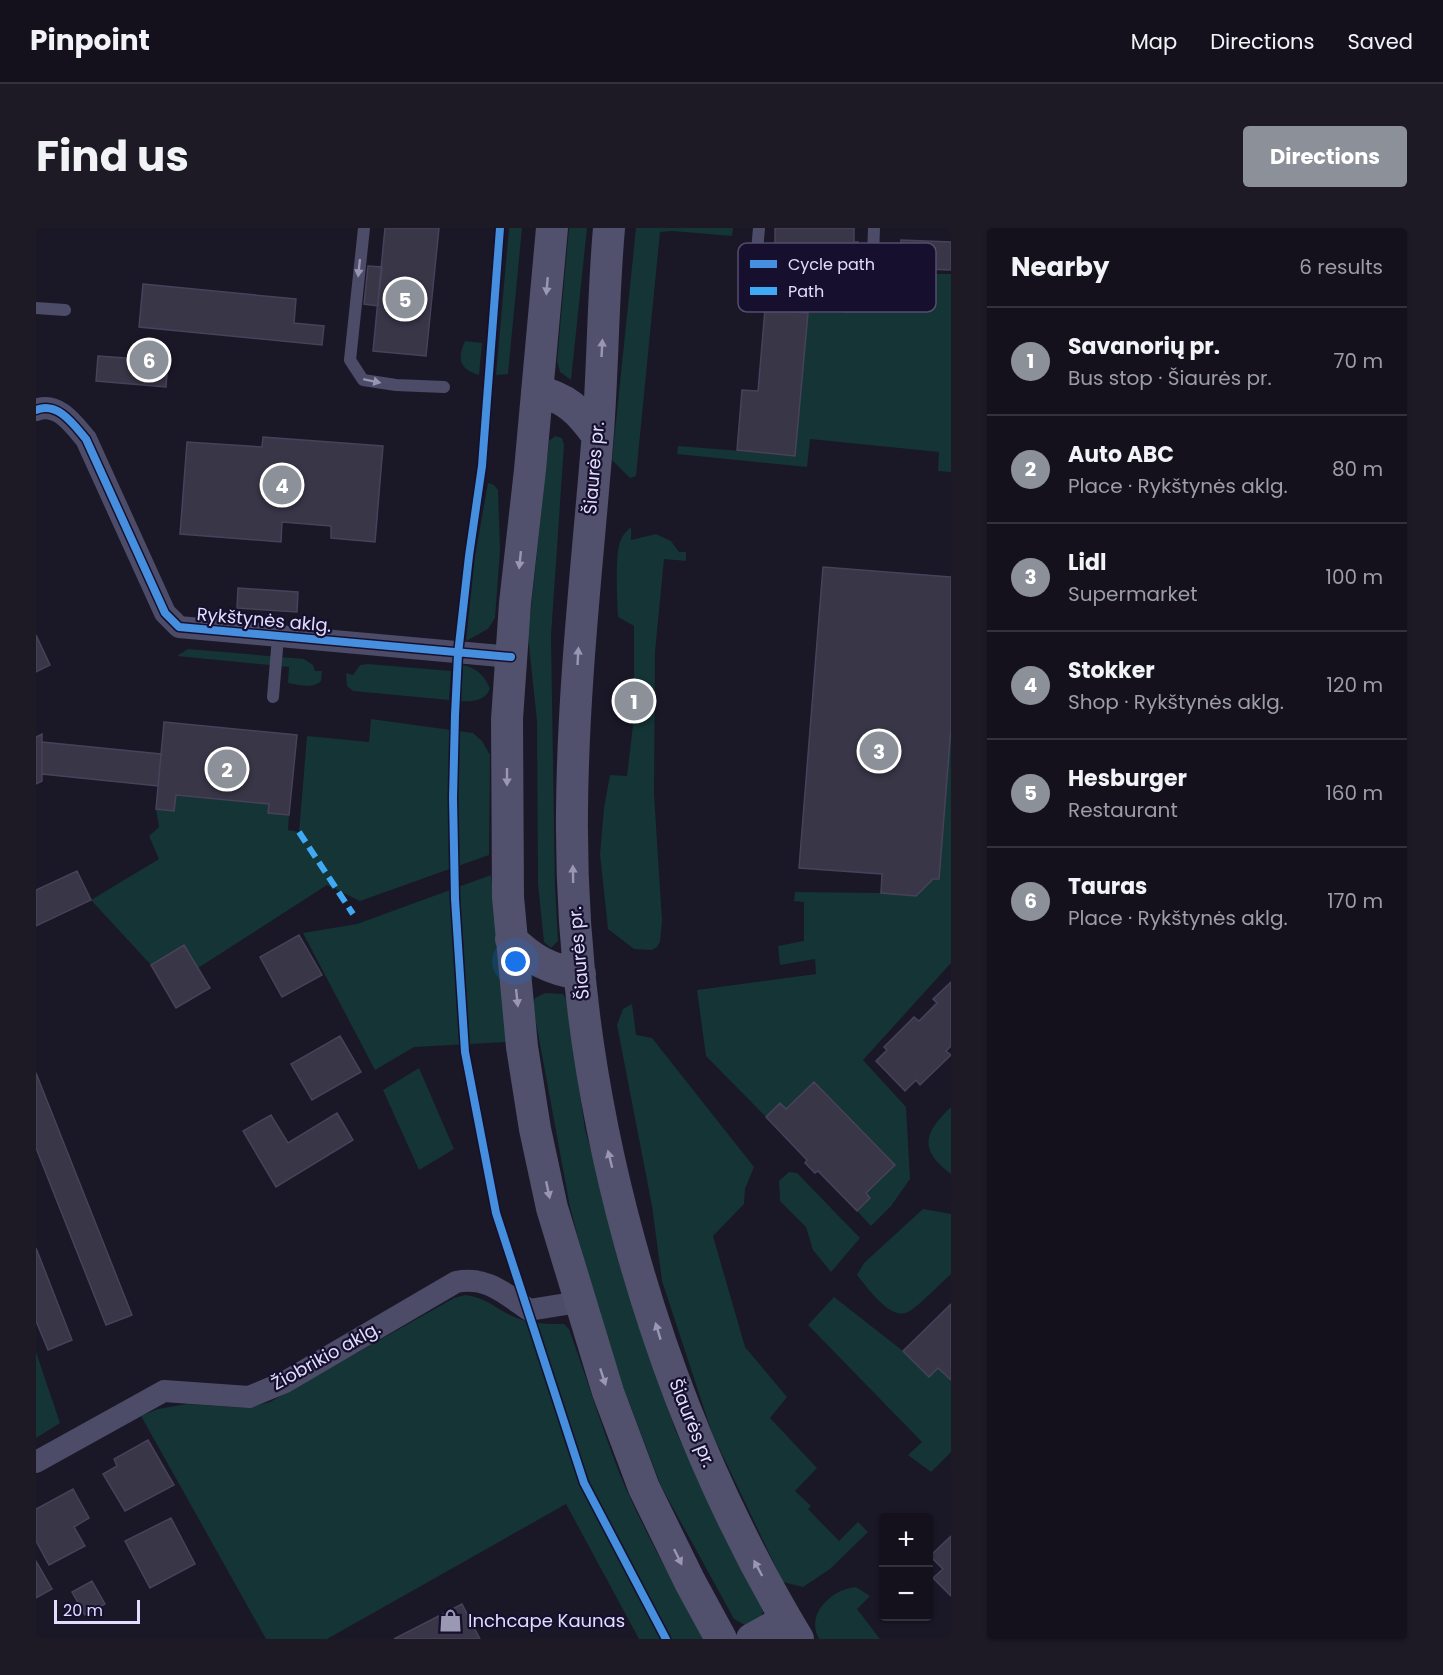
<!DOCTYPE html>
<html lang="en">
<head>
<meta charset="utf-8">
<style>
  :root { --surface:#14111d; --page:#1d1a26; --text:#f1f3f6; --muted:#9d9da4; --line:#33313b; --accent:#8c9099 }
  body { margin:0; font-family:Poppins,sans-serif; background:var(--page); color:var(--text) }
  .controls { position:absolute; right:18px; bottom:18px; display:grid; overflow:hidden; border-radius:6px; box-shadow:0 2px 4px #0004 }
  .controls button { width:54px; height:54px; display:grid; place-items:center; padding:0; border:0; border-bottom:2px solid var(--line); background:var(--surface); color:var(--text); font:30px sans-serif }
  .scale { position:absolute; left:18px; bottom:15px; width:86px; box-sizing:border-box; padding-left:6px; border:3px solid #e1ddff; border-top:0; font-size:16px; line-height:21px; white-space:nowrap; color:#e1ddff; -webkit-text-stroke:4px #16102e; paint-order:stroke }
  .you { position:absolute; left:480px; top:734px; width:21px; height:21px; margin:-15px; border:4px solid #fff; border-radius:50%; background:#1a73e8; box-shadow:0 0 0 9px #1a73e833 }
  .badge { display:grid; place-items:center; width:39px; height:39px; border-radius:50%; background:var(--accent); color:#fff; font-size:20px; font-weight:700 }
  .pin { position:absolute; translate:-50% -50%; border:3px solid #fff; box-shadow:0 2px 6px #0006 }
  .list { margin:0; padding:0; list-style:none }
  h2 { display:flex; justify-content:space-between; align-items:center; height:78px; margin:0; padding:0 24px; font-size:26px }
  h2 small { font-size:20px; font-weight:400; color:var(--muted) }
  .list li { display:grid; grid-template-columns:39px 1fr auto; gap:18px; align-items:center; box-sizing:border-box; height:108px; padding:0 24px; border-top:2px solid var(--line) }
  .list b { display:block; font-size:22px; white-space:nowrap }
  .list p { margin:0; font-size:20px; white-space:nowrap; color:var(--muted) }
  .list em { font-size:20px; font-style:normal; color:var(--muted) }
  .map { position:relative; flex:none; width:915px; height:1411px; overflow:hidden; border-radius:6px }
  header { display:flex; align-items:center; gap:36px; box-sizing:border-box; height:84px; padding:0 30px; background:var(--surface); border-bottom:2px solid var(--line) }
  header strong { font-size:28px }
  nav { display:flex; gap:33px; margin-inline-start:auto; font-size:21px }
  .intro { display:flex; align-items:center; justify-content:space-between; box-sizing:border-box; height:144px; padding:0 36px }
  h1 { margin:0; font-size:42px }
  .button { padding:15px 27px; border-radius:6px; background:var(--accent); color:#fff; font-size:21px; font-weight:700 }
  main { display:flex; gap:36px; padding:0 36px }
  aside { flex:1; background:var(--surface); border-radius:6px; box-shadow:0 2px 4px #0004 }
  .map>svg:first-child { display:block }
  .green { fill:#143435 }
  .building { fill:#393648; stroke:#47425a; stroke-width:1.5 }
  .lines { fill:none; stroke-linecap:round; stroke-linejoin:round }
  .lane { stroke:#4d4c68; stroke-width:12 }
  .street { stroke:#4d4c68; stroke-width:22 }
  .secondary { stroke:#51506d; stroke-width:32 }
  .quiet { stroke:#3fa9f5; stroke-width:6; stroke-dasharray:12 6; stroke-linecap:butt }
  .cycleway-casing { stroke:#16102e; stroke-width:11 }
  .cycleway { stroke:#468fdf; stroke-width:8 }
  .oneway { fill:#9794b4 }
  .oneway2 { fill:#9996b6 }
  .labels { text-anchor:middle; stroke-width:4.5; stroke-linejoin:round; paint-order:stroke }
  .street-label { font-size:18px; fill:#e1ddff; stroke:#16102e }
  .poi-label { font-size:18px; fill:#e1ddff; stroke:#16102e; text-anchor:start }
  .key { fill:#16102e; stroke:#534e6d; stroke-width:1.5 }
  .key-label { font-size:16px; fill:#e1ddff }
</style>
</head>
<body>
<header>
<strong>Pinpoint</strong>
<nav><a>Map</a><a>Directions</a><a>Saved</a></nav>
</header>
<div class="intro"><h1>Find us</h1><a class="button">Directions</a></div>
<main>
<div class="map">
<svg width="915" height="1411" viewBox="0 0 915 1411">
  <rect width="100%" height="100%" fill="#1a1727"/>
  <!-- green -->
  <path class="green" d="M473,0h13l-14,146 -12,1z
    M533,0h18l-16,152 -11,-8 -3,-11z
    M600,0h97l-1,8 -60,-5 -12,1 -24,244 -6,2 -18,-18z
    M895,46h20v198l-13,-1 1,-19 -129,-13 -3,28 -130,-13 1,-8 116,9 14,-142h34l6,-6 38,1 2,-33z
    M429,113l17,2 -3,32c-20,-6 -22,-16 -14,-34z
    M519,208l7,2 2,7 -13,191 4,250 3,55 -7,7 -7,-6 -6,-58 -1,-163 -9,-85 21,-195z
    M452,255l6,2 4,5 2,61 -5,67 -7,11 -22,12 9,-85z
    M595,299v13l25,-6 15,7 8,11h7v9l-22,-2 -9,93 -1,142 8,126 -2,22 -3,5 -5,3 -18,-1 -26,-20 -8,-75 4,-46 6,-33 17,1 7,-60h8l2,-28 -10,-2v-60l-16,-9c-1,-15 -3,-62 2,-75 2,-6 6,-11 11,-15z
    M152,421l116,10 9,6 2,6h7l-1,10c-8,8 -22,4 -33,2l1,-16 -112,-11z
    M332,436l83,7 -2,29 -96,-9 -6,-5 -1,-13 7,2 7,-10z
    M427,437c14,3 22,11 27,24 -5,12 -18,13 -30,12z
    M335,491l102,14 9,8 8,14 -1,100 -129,46 -33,-16 -129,83 -14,-23 -33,20 -60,-65 68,-41 -10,-23 10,-9 -3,-18 18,2 2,-16 93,9 -1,9 21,2 -1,15 11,2 8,-96 62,6z
    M915,500v235l-88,97 43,47 4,72 -19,27 -20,20 -14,-15 13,-13 -4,-5 29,-28 -81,-83 -28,27 -6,-5 -14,13 -60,-61 -9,-66 119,-16 -1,-15 -35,6 -2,-19 26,-5v-39l-10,-1 1,-9 86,1 35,3 17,-17z
    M455,647l16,167 -93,5 -39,23 -72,-137 54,-9z
    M509,765l18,1 3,5 19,130 45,165 46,138 82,164 5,16 -5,11 -13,2 -11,-6 -73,-133 -39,-102 -33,-105 -19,-72 -37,-201 2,-8z
    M596,776l4,31 16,3 102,129 -9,22 -1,15 -31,32 32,111 42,50 -17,21 47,50 -22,23 16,15 -3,3 31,32 19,-19 10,10 -38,37 -27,18 -20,-5 -71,-149 -50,-152 -10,-75 -35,-181 6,-16z
    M383,840l35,81 -35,21 -36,-80z
    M915,879v67c-33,-25 -27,-41 0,-67z
    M753,944l8,1 63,65 -29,34 -18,-22 -7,-23 -26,-26 -1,-20z
    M887,981l28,5v60c-9,8 -34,34 -43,38 -18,9 -41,-25 -51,-37l7,-12z
    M429,1067c24,3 31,15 52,23 15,6 31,6 47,6l5,5c17,47 32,96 50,143 24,58 55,113 86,167h-66l-73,-135 -239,135h-61l-125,-223 17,-7 29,-5 60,4 23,-6 184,-104z
    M798,1069l69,54 26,26 9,-9 13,12v72l-20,20 -23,-17 14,-13 -114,-117z
    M0,1124l24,71 -24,15z
    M820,1359l14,9 -13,13 23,30h-61c-14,-25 13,-50 37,-52z"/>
  <!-- building -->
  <path class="building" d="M349,0h54l-13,128 -53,-5z
    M739,0h79v14h4l-1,12h-4v11l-66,-3 1,-11 -13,-1z
    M865,12l50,2v28l-51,-2z
    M332,38l14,1 -4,39 -14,-2z
    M107,56l153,15 -2,24 30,3 -2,19 -183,-18z
    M729,81l43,4 -13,143 -58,-6 5,-60 16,1z
    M62,128l70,5 -2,26 -70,-6z
    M227,209l120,9 -8,96 -44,-4v-12l-49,-4 -1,20 -101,-8 7,-92 75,5z
    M787,339l128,10v151l-12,151h-6l-17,17 -35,-3 1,-19 -83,-6z
    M202,360l60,4 -1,20 -60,-4z
    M0,407l14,30 -14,7z
    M128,494l133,13 -8,80 -21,-2 1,-9 -93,-9 -2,16 -18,-2z
    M6,506v47l-6,3v-47z
    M6,514l119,12 -3,32 -116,-12z
    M41,643l14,29 -55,26v-36z
    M263,707l23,40 -40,22 -22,-40z
    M148,717l26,43 -34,20 -25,-43z
    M915,754v64l-5,5 5,4 -31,30 -4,-5 -11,11 -29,-30 11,-11 -3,-3 30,-30 5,4 18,-18 -4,-4z
    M304,808l21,36 -49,28 -21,-36z
    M0,845l96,242 -26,10 -70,-177z
    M778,854l81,83 -29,28 4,5 -13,13 -39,-40 -3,2 -10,-10 2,-3 -41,-43 14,-14 6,6z
    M301,885l16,27 -77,47 -33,-56 28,-16 17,28z
    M0,1020l36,92 -24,10 -12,-29z
    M915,1076v76l-13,-12 -9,9 -26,-26z
    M112,1212l26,45 -49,26 -22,-37 14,-8 -3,-7z
    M37,1261l16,29 -15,9 11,19 -36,19 -13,-24v-32z
    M135,1290l24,46 -45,24 -25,-47z
    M915,1308v60l-18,-18 10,-9 -13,-13z
    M0,1333l16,28 -16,9z
    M56,1353l13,23 -20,11 -13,-23z
    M426,1376l18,35h-86z"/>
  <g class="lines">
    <!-- lane -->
    <path class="lane" d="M328,0l-14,132 13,20 33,5 48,2
      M723,0c-2,25 -6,36 16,52l97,4 2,-56
      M0,80l29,2
      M237,469l5,-60"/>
    <!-- street -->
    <path class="street" d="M0,182c22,-9 38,15 50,29l79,174 14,14 332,30
      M0,1234l128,-71 85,6 36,-15 171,-100c31,-6 48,11 73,28l50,-8"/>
    <!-- secondary -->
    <path class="secondary" d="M516,0l-22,242 -15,133 -8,116 1,178 14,150 13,82 17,79 56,184 36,96 46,94 31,57
      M573,0c-6,68 -6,136 -11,204 -10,126 -25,252 -26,379 -3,283 80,585 226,828
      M501,164c29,4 44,21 60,43
      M475,711c21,21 40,31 69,35
      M716,1411l34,-19"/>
    <!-- quiet -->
    <path class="quiet" d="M263,604l54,82"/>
    <defs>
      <path id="cycleway" d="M464,0l-18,238 -13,90 -11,98 -3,61 -2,83 2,101 10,153 31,161 88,270 82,156
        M0,182c22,-9 38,15 50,29l79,174 14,14 332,30"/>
    </defs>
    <!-- cycleway casing -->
    <use href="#cycleway" class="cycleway-casing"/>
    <!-- cycleway -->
    <use href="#cycleway" class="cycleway"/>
  </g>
  <!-- one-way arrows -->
  <defs><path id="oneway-solid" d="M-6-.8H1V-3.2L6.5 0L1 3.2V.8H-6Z" transform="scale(1.5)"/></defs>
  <g class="oneway">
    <use href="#oneway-solid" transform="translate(323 40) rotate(96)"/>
    <use href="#oneway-solid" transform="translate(336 153) rotate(12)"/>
  </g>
  <g class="oneway2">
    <use href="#oneway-solid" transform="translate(511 58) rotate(95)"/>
    <use href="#oneway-solid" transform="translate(566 120) rotate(-87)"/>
    <use href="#oneway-solid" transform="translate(484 332) rotate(96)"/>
    <use href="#oneway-solid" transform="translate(542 428) rotate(-87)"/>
    <use href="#oneway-solid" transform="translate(471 549) rotate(90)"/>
    <use href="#oneway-solid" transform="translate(537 646) rotate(-91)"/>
    <use href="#oneway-solid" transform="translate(481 770) rotate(84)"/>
    <use href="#oneway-solid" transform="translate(574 931) rotate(-104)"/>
    <use href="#oneway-solid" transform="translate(512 962) rotate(78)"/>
    <use href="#oneway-solid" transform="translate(622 1103) rotate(-107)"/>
    <use href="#oneway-solid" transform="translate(567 1149) rotate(72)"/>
    <use href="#oneway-solid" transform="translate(642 1329) rotate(64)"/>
    <use href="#oneway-solid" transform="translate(722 1340) rotate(-118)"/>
  </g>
  <!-- icons -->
  <defs>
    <symbol id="shop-bare" viewBox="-9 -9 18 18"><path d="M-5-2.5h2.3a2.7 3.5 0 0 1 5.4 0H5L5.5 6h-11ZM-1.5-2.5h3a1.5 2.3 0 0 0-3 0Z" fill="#9b98b3" stroke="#16102e" stroke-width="2.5" paint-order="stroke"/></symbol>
  </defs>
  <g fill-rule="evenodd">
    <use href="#shop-bare" x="398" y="1376" width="33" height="33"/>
  </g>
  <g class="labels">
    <!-- street labels -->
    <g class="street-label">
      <text transform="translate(558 240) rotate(-85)" y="6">Šiaurės pr.</text>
      <text transform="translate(228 392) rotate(5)" y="6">Rykštynės aklg.</text>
      <text transform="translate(543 725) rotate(-95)" y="6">Šiaurės pr.</text>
      <text transform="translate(290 1128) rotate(-29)" y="6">Žiobrikio aklg.</text>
      <text transform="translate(656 1195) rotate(68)" y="6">Šiaurės pr.</text>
    </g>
    <!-- poi labels -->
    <g class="poi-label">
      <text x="432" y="1399">Inchcape Kaunas</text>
    </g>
  </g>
  <!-- legend -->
  <rect x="702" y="15" width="198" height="69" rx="9" class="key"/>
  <rect x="714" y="32" width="27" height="8" fill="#468fdf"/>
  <rect x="714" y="59" width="27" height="8" fill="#3fa9f5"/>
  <g class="key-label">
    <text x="752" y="42">Cycle path</text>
    <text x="752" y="69">Path</text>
  </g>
</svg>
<div class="controls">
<button>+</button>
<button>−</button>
</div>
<div class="scale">20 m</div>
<div class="you"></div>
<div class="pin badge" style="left:598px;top:473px">1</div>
<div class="pin badge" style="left:191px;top:541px">2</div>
<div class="pin badge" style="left:843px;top:523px">3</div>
<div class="pin badge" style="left:246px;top:257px">4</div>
<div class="pin badge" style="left:369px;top:71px">5</div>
<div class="pin badge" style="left:113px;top:132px">6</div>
</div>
<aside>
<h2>Nearby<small>6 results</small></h2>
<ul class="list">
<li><span class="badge">1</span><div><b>Savanorių pr.</b><p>Bus stop · Šiaurės pr.</p></div><em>70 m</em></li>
<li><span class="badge">2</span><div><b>Auto ABC</b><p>Place · Rykštynės aklg.</p></div><em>80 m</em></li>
<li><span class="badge">3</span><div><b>Lidl</b><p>Supermarket</p></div><em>100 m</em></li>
<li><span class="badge">4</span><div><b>Stokker</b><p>Shop · Rykštynės aklg.</p></div><em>120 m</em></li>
<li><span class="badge">5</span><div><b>Hesburger</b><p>Restaurant</p></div><em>160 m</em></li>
<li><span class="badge">6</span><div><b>Tauras</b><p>Place · Rykštynės aklg.</p></div><em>170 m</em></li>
</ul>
</aside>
</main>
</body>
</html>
